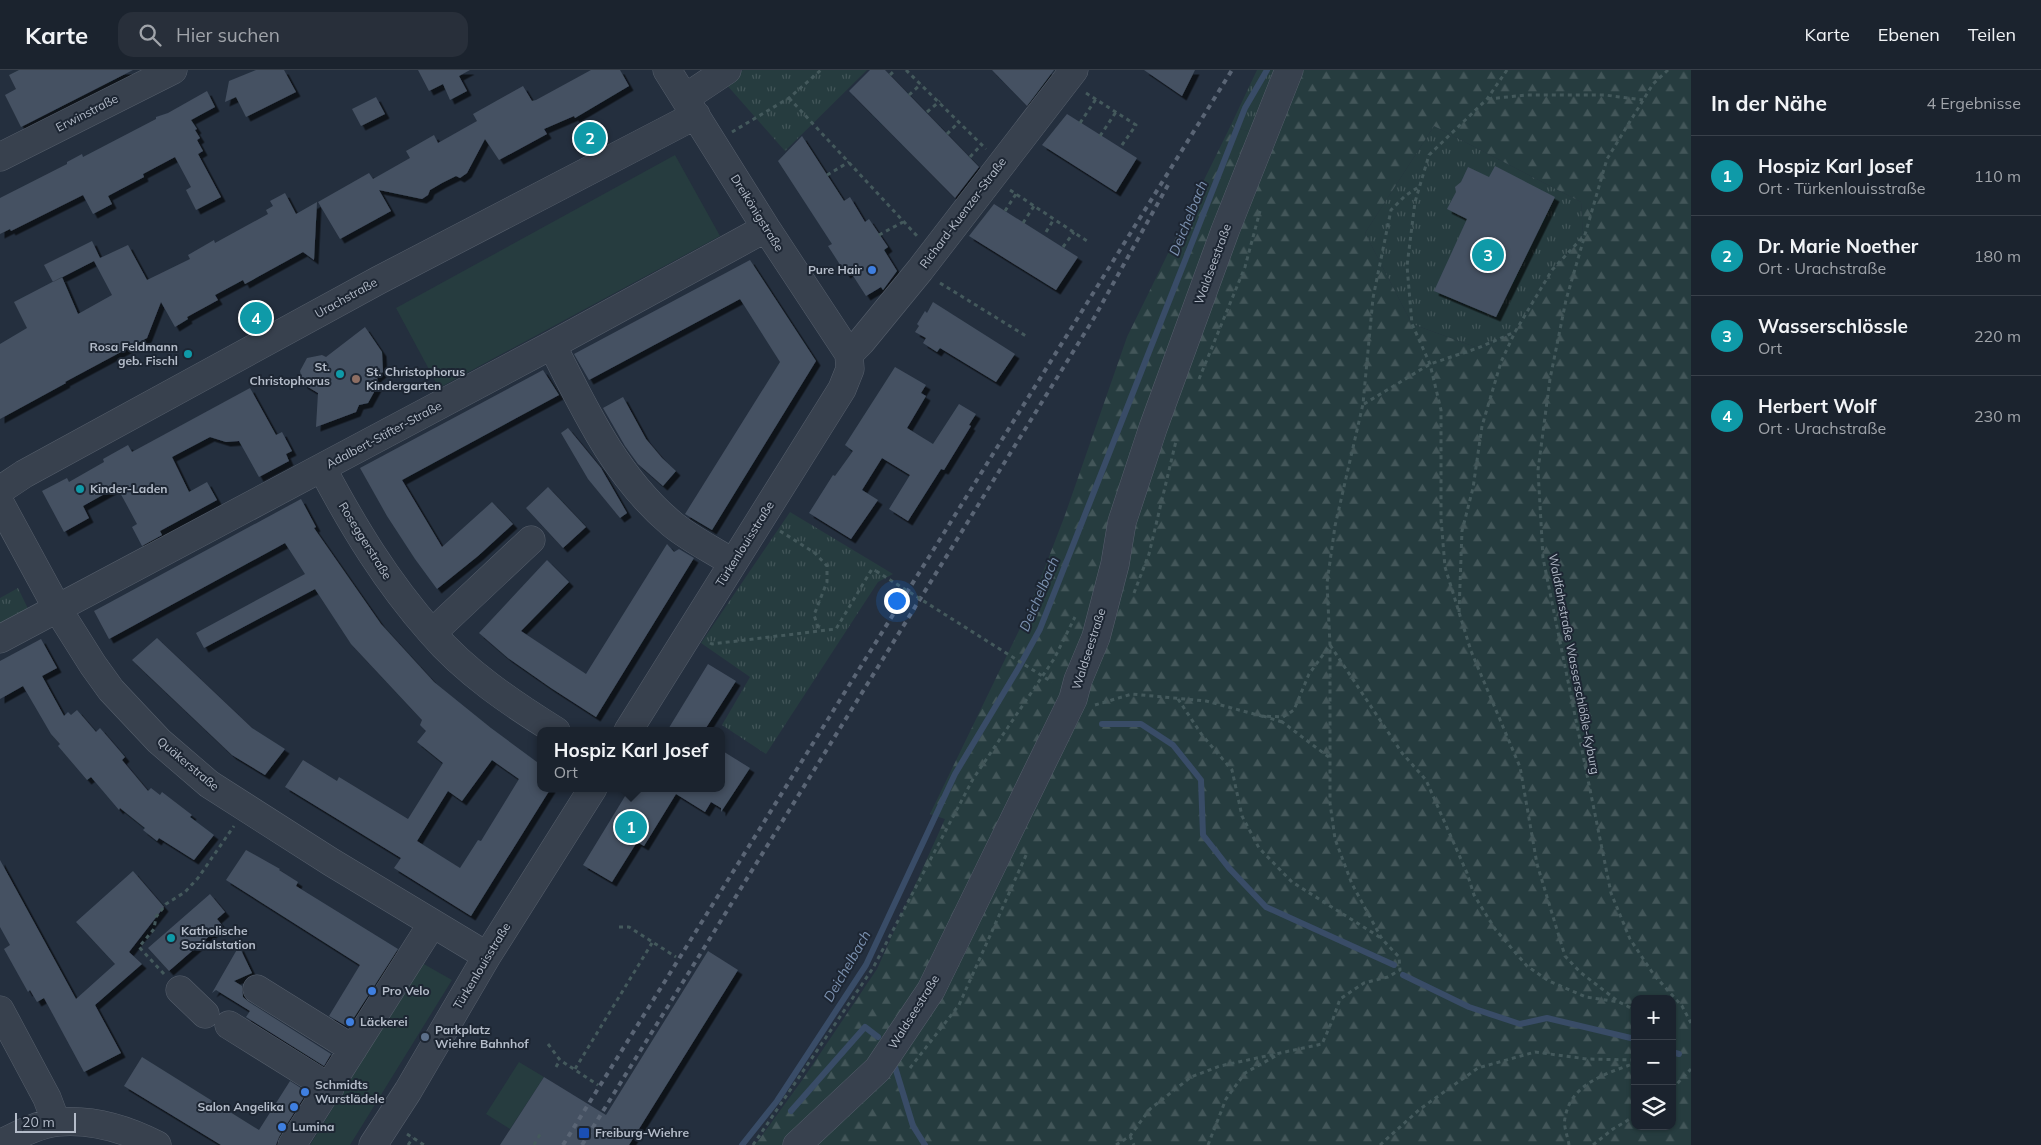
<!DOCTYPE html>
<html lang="de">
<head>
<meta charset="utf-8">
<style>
  :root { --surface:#1b232e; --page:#282f3a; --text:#f1f3f6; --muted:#a0a4aa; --line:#39404a; --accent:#ea580c }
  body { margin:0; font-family:Mulish,sans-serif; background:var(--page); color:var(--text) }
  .controls { position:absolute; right:15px; bottom:15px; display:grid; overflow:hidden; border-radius:10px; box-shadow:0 1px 4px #0004 }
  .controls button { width:45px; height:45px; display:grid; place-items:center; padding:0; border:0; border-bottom:1px solid var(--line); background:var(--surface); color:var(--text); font:25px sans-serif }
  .scale { position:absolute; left:15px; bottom:12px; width:61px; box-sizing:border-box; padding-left:5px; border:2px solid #b4bcc9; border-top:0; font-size:14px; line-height:18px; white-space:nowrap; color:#b4bcc9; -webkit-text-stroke:4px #1d2633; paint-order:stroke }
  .you { position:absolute; left:896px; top:530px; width:18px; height:18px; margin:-12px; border:4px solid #fff; border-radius:50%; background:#1a73e8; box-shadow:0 0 0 8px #1a73e833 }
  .badge { display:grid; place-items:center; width:32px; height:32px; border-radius:50%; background:var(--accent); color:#fff; font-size:16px; font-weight:700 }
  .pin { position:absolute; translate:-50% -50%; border:2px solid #fff; box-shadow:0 1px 5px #0006 }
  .popup { position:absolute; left:537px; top:657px; width:188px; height:65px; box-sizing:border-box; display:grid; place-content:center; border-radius:10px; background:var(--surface); filter:drop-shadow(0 1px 4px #0005); font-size:16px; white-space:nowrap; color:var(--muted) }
  .popup b { font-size:19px; color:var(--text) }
  .popup::after { content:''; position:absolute; left:50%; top:100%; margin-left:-10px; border:10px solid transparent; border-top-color:var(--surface) }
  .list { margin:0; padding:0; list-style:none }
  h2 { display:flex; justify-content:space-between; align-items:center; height:65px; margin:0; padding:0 20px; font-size:21px }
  h2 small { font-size:16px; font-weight:400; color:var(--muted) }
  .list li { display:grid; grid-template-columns:32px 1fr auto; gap:15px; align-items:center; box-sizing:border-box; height:80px; padding:0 20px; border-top:1px solid var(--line) }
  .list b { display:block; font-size:19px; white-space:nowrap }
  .list p { margin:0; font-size:16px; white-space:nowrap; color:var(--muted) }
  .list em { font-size:16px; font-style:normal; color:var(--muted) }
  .icon { flex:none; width:28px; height:28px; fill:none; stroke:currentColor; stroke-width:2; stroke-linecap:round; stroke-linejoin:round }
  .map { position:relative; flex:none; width:1691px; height:1075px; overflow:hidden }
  header { display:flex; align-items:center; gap:30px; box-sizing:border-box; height:70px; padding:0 25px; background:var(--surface); border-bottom:1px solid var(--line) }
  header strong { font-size:24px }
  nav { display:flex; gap:28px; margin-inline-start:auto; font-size:18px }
  .search { width:350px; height:45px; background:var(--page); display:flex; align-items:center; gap:12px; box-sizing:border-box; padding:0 18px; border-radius:15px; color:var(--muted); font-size:19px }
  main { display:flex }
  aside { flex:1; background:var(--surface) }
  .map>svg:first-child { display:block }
  .grass { fill:url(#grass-tufts) }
  .forest { fill:url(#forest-firs); fill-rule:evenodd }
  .garden { fill:#263c3f }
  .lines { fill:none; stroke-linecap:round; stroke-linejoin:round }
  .stream { stroke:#394c67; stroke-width:6 }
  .building { fill:#455162; fill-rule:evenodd; filter:url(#shadow) }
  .minor-casing { stroke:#565f6c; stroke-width:29 }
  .path { stroke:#44595c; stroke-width:3; stroke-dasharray:4 4; stroke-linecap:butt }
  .minor { stroke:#38414e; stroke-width:28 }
  .rail { stroke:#5a6575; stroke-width:4; stroke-dasharray:5 5; stroke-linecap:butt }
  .path-bridge { stroke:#44595c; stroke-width:3; stroke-dasharray:4 4; stroke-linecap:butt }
  .shop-dot { fill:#3f7fe0; stroke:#1d2633; stroke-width:2 }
  .culture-dot { fill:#0f9aa8; stroke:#1d2633; stroke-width:2 }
  .education-dot { fill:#8d6e63; stroke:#1d2633; stroke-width:2 }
  .service-dot { fill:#5c6f8a; stroke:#1d2633; stroke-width:2 }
  .transit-dot { fill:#1a4fb4; stroke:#1d2633; stroke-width:2 }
  .labels { text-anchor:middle; stroke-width:4; stroke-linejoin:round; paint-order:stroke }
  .street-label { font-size:12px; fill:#b4bcc9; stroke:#1d2633 }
  .poi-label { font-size:12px; font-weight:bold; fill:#b4bcc9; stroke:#1d2633; text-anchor:start }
  .water-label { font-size:14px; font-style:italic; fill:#7c92b1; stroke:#1d2633 }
</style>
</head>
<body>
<header>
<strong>Karte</strong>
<div class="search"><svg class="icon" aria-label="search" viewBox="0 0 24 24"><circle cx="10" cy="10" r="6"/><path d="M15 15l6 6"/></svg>Hier suchen</div>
<nav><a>Karte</a><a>Ebenen</a><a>Teilen</a></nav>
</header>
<main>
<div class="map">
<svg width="1691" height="1075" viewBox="0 0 1691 1075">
  <defs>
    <pattern id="grass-tufts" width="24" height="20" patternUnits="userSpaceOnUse" patternTransform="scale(1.25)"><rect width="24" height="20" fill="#263c3f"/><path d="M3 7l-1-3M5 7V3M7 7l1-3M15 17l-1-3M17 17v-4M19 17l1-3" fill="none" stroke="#435659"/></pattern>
    <pattern id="forest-firs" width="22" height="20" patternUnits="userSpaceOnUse" patternTransform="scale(1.25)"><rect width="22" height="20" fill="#263c3f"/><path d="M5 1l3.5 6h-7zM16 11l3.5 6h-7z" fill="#435659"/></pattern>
    <filter id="shadow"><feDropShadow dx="4.5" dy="4.5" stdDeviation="0" flood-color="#0009"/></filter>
  </defs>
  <rect width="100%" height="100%" fill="#242f3e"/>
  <!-- grass -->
  <path class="grass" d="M743,0h124l-82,81 -59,-67z
    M1257,0h46l-12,23 -15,44 -46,-10z
    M1434,56l147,76 2,35 -31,33 -37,62 -37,16 -66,-24 -47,-91z
    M790,442l103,62 -15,8 -112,172 -44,-29 28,-48 -49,-34z
    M18,518l13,27 -31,17v-34z"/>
  <!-- forest -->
  <path class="forest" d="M1303,0h388v1075h-936l48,-66 74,-110 68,-150 -15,-5 97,-200 38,-99 62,-178 103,-210 46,10 15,-44zM1434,56l147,76 2,35 -31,33 -37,62 -37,16 -66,-24 -47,-91zM1635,929h37v127h-37z"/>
  <!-- garden -->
  <path class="garden" d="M675,85l45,81 -281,152 -43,-80z
    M422,893l30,17 -102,165h-40z
    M519,992l25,15 -34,52 -24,-15z"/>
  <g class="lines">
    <!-- stream -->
    <path class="stream" d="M1102,654h39l32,21 28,35 2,55 26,33 37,39 128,58
      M1403,905l66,32 51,17 27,-6 88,21
      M1672,982l7,2
      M895,997l18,59 12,19
      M791,1041l74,-84 13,10
      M742,1075l35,-44 89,-136 89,-191 63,-105 22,-40 205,-521 22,-38"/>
  </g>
  <!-- building -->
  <path class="building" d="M19,0h114l-112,57 -16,-32 11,-6 -7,-14z
    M256,0h28l12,22 -50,25 -10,-20 -11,5 4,-21z
    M418,0h52l-11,6 8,15 -17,9 -7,-16 -14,7z
    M591,0h29l9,16 -54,32 -1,-2 -30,13 3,5 -48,26 -14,-21 -18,34 -7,5 -4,-2 -14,7 -12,7 -2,5 -6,4 -43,-9 12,21 -51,28 -22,-37 51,-29 4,6 37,-21 -4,-7 28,-16 4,8 39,-22 -4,-7 50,-28 9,15 4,-1z
    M870,0h15l94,97 -24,31 -106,-107z
    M992,0h62l-27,36z
    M1144,0h51l-13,26z
    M207,21l8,16 -24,13 6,9 -2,1 5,8 -3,2 6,11 -5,3 23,43 -25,13 -10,-20 5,-3 -16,-30 -32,17 1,3 -36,19 4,8 -19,10 -10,-19 -72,36 -1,-2 -10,5v-36l67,-34v-2l15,-8 1,3 73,-38v-2l12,-4z
    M376,27l9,17 -24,12 -9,-17z
    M1067,44l70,44 -21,34 -74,-47z
    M802,66l42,65 6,-4 15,25 4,-3 19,28 -4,3 13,21 -14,19 -2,-3 -15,9 -16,-25 -4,3 -18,-28 4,-2 -54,-83z
    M1495,96l60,31 -59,120 -62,-26 33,-72 -20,-10 9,-17 -1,-5 6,-5 7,-15 21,10z
    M285,123l11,21 21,-12 -3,58 -11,-8 -58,32 -2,-4 -28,15 3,5 -31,17 1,2 -13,8 -14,-25 -14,36 -82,44 1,1 -66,36v-75l27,-16 -13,-26 48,-25 16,37 34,-19 -18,-34 -41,21 -9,-17 48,-24 8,17 28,-13 19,35 43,-21 -2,-4 26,-15 1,3 53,-29 -2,-4 7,-4 -3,-5z
    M994,134l84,53 -22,33 -87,-54z
    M750,190l66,101 -104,169 -27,-16 95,-152 -40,-63 -151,81 -15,-26z
    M933,232l82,52 -19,28 -56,-34 -3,4 -14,-9 3,-5 -11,-6 4,-6 -2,-2 8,-13 2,2z
    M365,257l17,25 1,20 -6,5 1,8 -10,18 -9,2 -3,7 -40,15 2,-34 -15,-9 -3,-13 7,-13 15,-3 4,2z
    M895,297l31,18 -5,8 5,3 -19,32 26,16 26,-40 17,10 -7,11 2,1 -27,44 -3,-1 -33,52 -19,-12 21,-34 -28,-17 -20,32 16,10 -27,39 -42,-26 24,-38 2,1 18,-25 -8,-6z
    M543,300l16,25 -157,85 40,67 50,-45 21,22 -35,32 -41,33 -22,-30 -28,-43 -27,-48z
    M250,318l26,47 6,-3 10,19 -6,3 3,7 -30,16 -20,-36 -13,1 -16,-5 -38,20 17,35 18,-10 10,18 -57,31 2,4 -20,11 -10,-19 5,-3 -20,-37 -34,19 6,12 -25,14 -22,-41 25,-13 2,4 35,-20 -1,-3 25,-14 4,7z
    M623,327l23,42 16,19 14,13 -13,15 -25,-22 -13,-18 -22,-38z
    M568,358l33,40 26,45 -7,5 -32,-39 -27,-46z
    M548,417l38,40 -23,21 -37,-40z
    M301,429l15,28 -2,1 67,96 53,58 57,46 50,37v23h10l-80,128 -77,-48 7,-10 -116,-71 18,-27 34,21 2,-4 69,42 35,-56 -26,-21 9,-11 -6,-6 2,-5 -71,-76 -36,-55 -111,59 -8,-15 109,-59 -20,-31 -176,96 -15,-28zM492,690l27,19 -38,62 -3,-1 -18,28 -43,-27 31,-50 14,10z
    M667,474l7,8 5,-3 15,9 -98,159 -45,-29 -43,-30 -29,-25 68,-73 22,22 -48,49 65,43z
    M157,568l95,90 33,21 -20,26 -33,-20 -100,-95z
    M41,569l16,29 -15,8 22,40 4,-4 3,3 6,-5 19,22 4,-4 25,29 -3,3 26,31 3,-3 9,7 2,-3 30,23 -2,2 24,18 -20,25 -35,-22 -2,3 -14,-11 2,-2 -25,-20 -1,2 -28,-33 -4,3 -29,-34 2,-2 -9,-10 -28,-48 -23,13v-38z
    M708,594l28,17 -32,50h-37z
    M721,680l29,18 -29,44v-4l-10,-6 -6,10 -29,-18 -32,52 -7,-4 -25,40 -29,-17 47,-77h91z
    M246,780l34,19 -1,1 19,12 -2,4 102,63 -50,78 -19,-11 31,-51 -134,-85z
    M0,790l76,139 39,-35 -39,-42 57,-51 31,36 -35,45 13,12 -47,41 26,48 -37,19 -40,-74 -7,4 -7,-12 -2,2 -24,-43 6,-4 -10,-18z
    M210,824l15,18 -8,7 5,6 -53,46 -21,-23z
    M239,876l13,27 -18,8 8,5 1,11 6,5 82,52 -7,12 -78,-49 4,-6 -34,-21 -4,3z
    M708,881l30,19 -109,175h-129l44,-68 62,38z
    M142,987l117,73 31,-49 17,11 -28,45 -3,8h-55l-97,-59z"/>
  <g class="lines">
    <defs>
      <path id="minor" d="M667,0l99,158 83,126
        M685,28l42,-28
        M0,87l173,-87
        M552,275c33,65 63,131 120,179 18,15 41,26 61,39
        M849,284l12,-12 59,-72 154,-200
        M322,398c32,60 64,113 109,164 34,40 80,71 125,99
        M0,420l24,-16 355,-194 317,-165
        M0,433l57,105 36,57 18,25 48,51 50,43 122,78 156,94
        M432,563l99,-93
        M0,569l552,-294 214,-117
        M628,661l214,-342 8,-20 -1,-15
        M257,919l96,60
        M180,920l25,24
        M0,940l47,88 9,24
        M229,955l101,63
        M0,1074c18,-9 38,-20 58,-22 35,-3 68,7 99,23
        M292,1075l140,-221
        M373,1075l35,-54 79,-135 106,-168
        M797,1075l81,-76 53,-79 142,-291 5,-19 18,-43 19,-73 7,-42 31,-94 72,-197 64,-161"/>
    </defs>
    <!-- minor casing -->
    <use href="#minor" class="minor-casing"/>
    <!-- path -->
    <path class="path" d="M906,0l80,79
      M1507,0l-20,29 -58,56 -14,47 -8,64 5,58 18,40 11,46v109l4,48 26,84 49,116 17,97 28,92 15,16 39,30 16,8
      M1668,0l-15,14 -46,75 -41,141 -16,79 -12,91 5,88 68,335 19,46 24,36 28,31 9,17
      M890,5l5,-5
      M1086,23l50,32 -16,23
      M909,25l12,-11
      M789,28l129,139
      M1488,29l38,-4h79l38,5
      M927,42l13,-11
      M1080,53l16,-24
      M732,62l57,-34 32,-28
      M947,64l12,-12
      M1100,66l16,-24
      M970,87l12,-13
      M827,105l22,-13
      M1010,120l80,53
      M1005,141l11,-17
      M1023,153l11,-17
      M1046,162l8,-13
      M879,165l24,-13
      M1063,177l11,-15
      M940,213l86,53
      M1199,309l46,-112 15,-56
      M1364,334l66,-40 48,-16 37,-16
      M780,461l35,22 12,13v16l-13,33 5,15
      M1134,523l15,-39 27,-113
      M1459,542l3,-81 11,-43 9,-62 19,-64 14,-30 37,-62 30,-32
      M710,573l2,1 124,-15 36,-60 4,2
      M1178,629l24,36 30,35 10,46 17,32 33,34 89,56
      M1095,635l37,-11 74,7 59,16
      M1281,651l49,37
      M1282,652l-19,-6 20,1 11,-7 15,-36 21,-29 72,108 24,27 41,93 7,22 21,34 32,37 22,15 37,16 33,5
      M619,857h10l47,30
      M164,904l-25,-27 15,-18 2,-12 10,-13 19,-12 13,-14 36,-52
      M548,974l12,16 38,25
      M556,997l4,-7
      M910,998l49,-63 68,-152
      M575,999l77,-126
      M1672,1019l19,-20
      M407,1064l17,11
      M1130,1066l4,9
      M408,1075l5,-7
      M534,1075l8,-14
      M753,1075l120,-177 100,-189 81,-120 21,-42
      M1116,1075l14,-9 20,-27 41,-32 29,-11 102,-22 11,-25 7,-20 24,-16 24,-6 12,-7 -1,-13 -17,-18 -30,-55 -17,-45 -5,-36v-158l-3,-62 8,-57 28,-122 10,-106 18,-88 14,-14 15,-10
      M1208,1075l18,-46 19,-26 34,-19
      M1380,1075l40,-36 58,-41 57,-16 52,7 48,1
      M1569,1075c-1,-8 -6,-19 -4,-27 6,-35 41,-44 70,-55
      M1593,1075l20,-16 22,-13"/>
    <!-- minor -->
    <use href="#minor" class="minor"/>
    <!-- rail -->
    <path class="rail" d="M563,1075l669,-1075
      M582,1075l512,-827 74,-133"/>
    <!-- path-bridge -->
    <path class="path-bridge" d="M876,501l176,111"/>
  </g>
  <!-- markers -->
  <g class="shop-dot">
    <circle cx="872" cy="200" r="5"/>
    <circle cx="372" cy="921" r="5"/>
    <circle cx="350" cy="952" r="5"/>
    <circle cx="305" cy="1022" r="5"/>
    <circle cx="294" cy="1037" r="5"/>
    <circle cx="282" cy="1057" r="5"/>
  </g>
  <g class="culture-dot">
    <circle cx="188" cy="284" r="5"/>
    <circle cx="340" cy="304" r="5"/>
    <circle cx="80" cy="419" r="5"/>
    <circle cx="171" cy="868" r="5"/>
  </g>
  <circle class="education-dot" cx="356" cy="309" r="5"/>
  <circle class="service-dot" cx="425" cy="967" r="5"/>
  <rect class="transit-dot" x="578" y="1057" width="12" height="12" rx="2.5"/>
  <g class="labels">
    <!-- street labels -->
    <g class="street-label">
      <text transform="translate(87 43) rotate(-27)" y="4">Erwinstraße</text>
      <text transform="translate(757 143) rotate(58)" y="4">Dreikönigstraße</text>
      <text transform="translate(963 143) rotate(-53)" y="4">Richard-Kuenzer-Straße</text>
      <text transform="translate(1213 194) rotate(-70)" y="4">Waldseestraße</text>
      <text transform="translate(346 228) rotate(-29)" y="4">Urachstraße</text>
      <text transform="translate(384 365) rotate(-28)" y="4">Adalbert-Stifter-Straße</text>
      <text transform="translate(365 471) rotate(58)" y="4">Roseggerstraße</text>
      <text transform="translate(745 474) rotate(-58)" y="4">Türkenlouisstraße</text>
      <text transform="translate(1089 579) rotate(-72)" y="4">Waldseestraße</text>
      <text transform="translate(1574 594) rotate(79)" y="4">Waldfahrstraße Wasserschlößle-Kyburg</text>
      <text transform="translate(188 694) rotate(40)" y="4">Quäkerstraße</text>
      <text transform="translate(482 896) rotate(-59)" y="4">Türkenlouisstraße</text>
      <text transform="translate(914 942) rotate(-58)" y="4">Waldseestraße</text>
    </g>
    <!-- poi labels -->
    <g class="poi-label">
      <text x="862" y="204" text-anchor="end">Pure Hair</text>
      <text x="178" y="281" text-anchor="end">Rosa Feldmann<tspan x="178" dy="14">geb. Fischl</tspan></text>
      <text x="330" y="301" text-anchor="end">St.<tspan x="330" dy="14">Christophorus</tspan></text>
      <text x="366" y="306">St. Christophorus<tspan x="366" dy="14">Kindergarten</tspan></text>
      <text x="90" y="423">Kinder-Laden</text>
      <text x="181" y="865">Katholische<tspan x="181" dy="14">Sozialstation</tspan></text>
      <text x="382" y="925">Pro Velo</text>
      <text x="360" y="956">Läckerei</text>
      <text x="435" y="964">Parkplatz<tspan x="435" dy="14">Wiehre Bahnhof</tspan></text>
      <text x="315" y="1019">Schmidts<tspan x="315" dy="14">Wurstlädele</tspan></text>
      <text x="284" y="1041" text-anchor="end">Salon Angelika</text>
      <text x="292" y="1061">Lumina</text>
      <text x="595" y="1067">Freiburg-Wiehre</text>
    </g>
    <!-- water labels -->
    <g class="water-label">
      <text transform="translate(1188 148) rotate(-68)" y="5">Deichelbach</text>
      <text transform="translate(1039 524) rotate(-67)" y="5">Deichelbach</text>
      <text transform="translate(847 896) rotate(-60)" y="5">Deichelbach</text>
    </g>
  </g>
</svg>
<div class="controls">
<button>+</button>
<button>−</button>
<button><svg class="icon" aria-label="layers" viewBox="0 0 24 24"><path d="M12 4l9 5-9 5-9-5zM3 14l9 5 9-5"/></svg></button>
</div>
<div class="scale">20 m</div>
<div class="you"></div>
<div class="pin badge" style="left:631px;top:757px;background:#0f9aa8">1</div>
<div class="popup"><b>Hospiz Karl Josef</b>Ort</div>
<div class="pin badge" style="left:590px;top:68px;background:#0f9aa8">2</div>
<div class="pin badge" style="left:1488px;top:185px;background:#0f9aa8">3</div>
<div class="pin badge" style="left:256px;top:248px;background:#0f9aa8">4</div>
</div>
<aside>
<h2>In der Nähe<small>4 Ergebnisse</small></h2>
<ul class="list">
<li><span class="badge" style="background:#0f9aa8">1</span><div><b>Hospiz Karl Josef</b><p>Ort · Türkenlouisstraße</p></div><em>110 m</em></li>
<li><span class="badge" style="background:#0f9aa8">2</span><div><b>Dr. Marie Noether</b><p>Ort · Urachstraße</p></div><em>180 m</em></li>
<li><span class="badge" style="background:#0f9aa8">3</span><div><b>Wasserschlössle</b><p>Ort</p></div><em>220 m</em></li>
<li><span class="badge" style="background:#0f9aa8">4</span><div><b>Herbert Wolf</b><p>Ort · Urachstraße</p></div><em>230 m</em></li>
</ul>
</aside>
</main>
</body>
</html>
